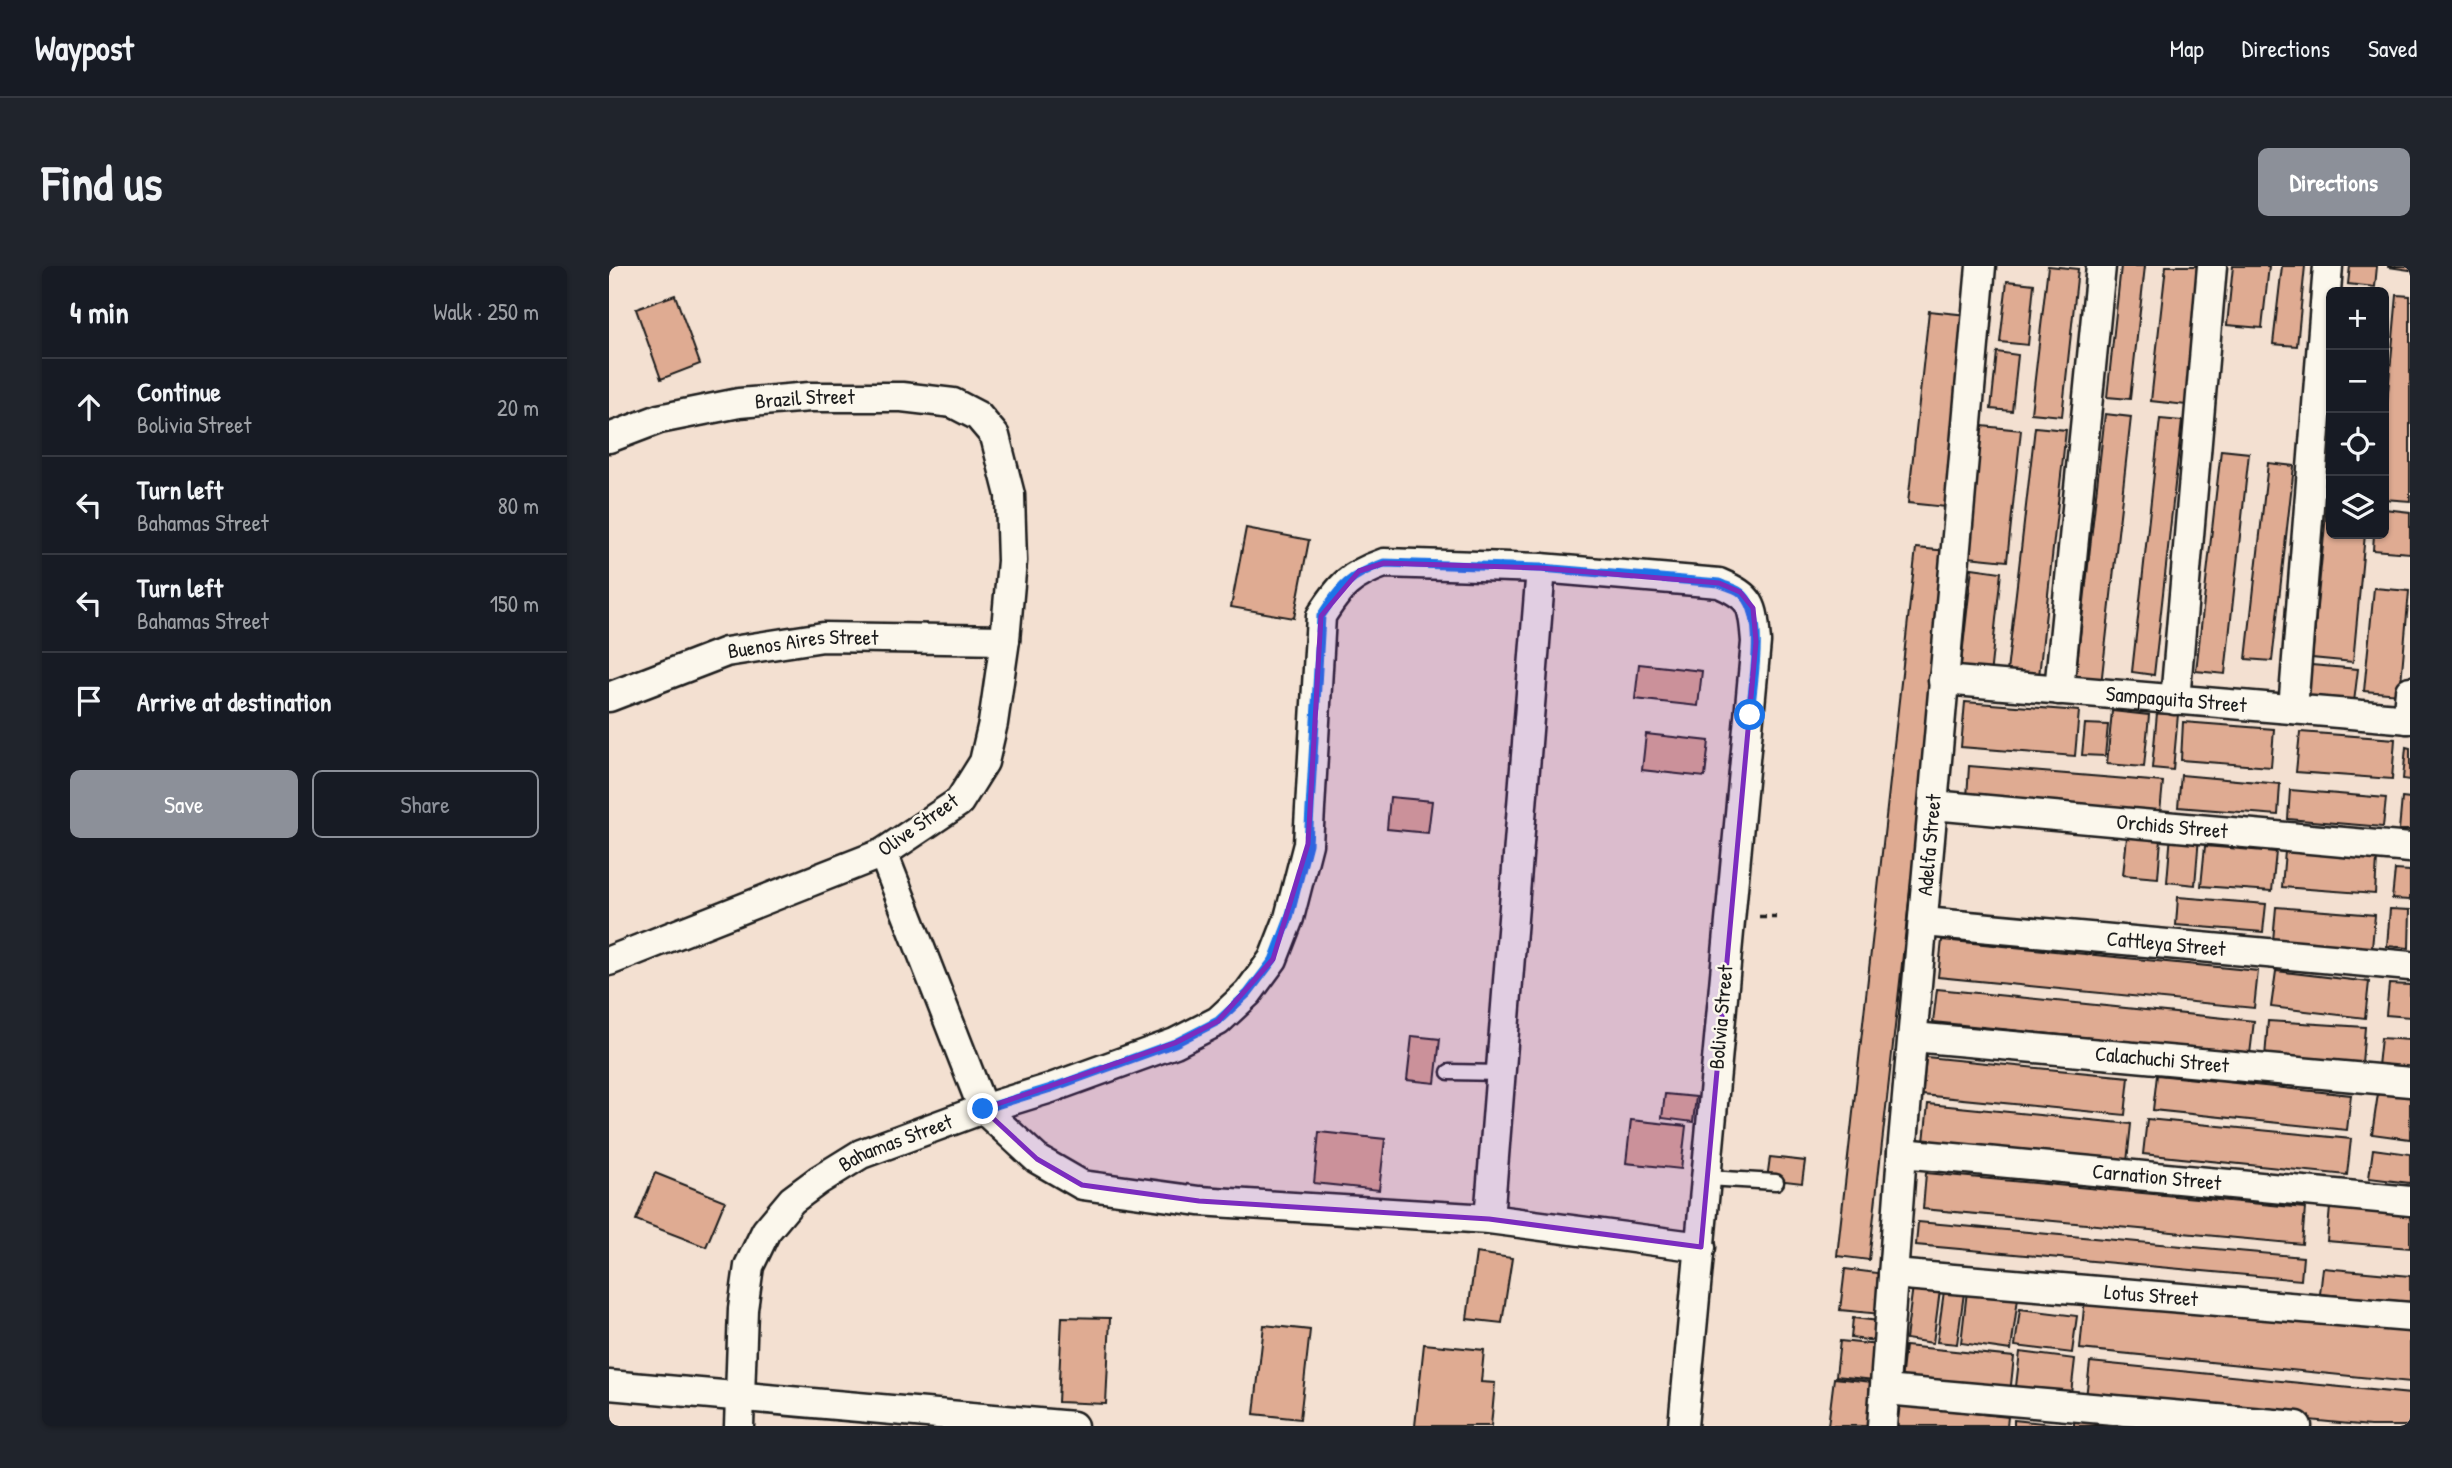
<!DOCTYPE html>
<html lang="en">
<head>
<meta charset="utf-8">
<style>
  :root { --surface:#171b24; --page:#20242c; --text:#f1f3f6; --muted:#9ea1a6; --line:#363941; --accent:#8c9099 }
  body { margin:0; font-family:"Patrick Hand",sans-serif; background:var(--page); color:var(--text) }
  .controls { position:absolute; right:21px; top:21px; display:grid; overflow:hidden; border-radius:10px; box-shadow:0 2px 5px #0004 }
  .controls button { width:63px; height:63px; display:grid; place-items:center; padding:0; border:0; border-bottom:2px solid var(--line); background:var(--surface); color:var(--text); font:35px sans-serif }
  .stop { position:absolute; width:21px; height:21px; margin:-16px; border:5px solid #1a73e8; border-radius:50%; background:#fff }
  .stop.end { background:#1a73e8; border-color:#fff; box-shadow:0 2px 7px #0008 }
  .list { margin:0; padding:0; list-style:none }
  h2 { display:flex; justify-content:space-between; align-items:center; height:91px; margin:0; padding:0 28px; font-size:30px }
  h2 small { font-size:23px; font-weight:400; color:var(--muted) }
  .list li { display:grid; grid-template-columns:46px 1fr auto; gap:21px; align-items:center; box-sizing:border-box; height:98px; padding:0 28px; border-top:2px solid var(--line) }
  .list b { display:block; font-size:26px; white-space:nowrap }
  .list p { margin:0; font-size:23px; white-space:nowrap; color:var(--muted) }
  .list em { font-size:23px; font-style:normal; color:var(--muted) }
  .actions { display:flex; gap:14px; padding:21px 28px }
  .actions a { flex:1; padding:16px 0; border:2px solid var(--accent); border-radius:10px; text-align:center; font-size:24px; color:var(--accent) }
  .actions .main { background:var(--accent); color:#fff }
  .icon { flex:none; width:38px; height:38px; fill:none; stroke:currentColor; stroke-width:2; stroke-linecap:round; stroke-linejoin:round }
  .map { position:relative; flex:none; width:1801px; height:1160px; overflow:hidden; border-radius:10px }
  header { display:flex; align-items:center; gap:42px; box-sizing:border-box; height:98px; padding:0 35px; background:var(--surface); border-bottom:2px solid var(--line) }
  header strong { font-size:33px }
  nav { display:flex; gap:38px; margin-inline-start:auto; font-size:24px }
  .intro { display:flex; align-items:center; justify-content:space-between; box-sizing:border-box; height:168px; padding:0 42px }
  h1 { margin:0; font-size:49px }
  .button { padding:18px 32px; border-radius:10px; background:var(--accent); color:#fff; font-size:24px; font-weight:700 }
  main { display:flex; gap:42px; padding:0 42px }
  aside { flex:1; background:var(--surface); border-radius:10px; box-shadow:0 2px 5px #0004 }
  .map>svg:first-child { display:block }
  .building { fill:#dfab92; stroke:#1c1c1c; stroke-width:2 }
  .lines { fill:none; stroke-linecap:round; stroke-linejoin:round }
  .service-casing { stroke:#1c1c1c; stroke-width:19 }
  .minor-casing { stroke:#1c1c1c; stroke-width:33 }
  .path { stroke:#1c1c1c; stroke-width:4.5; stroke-dasharray:7 5; stroke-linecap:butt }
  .service { stroke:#fbf7ec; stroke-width:14 }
  .minor { stroke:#fbf7ec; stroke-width:28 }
  .route { stroke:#1a73e8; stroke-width:9 }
  .marked { fill:#7b2cbf; fill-opacity:0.2; stroke:#7b2cbf; stroke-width:5; stroke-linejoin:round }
  .labels { text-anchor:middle; stroke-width:5; stroke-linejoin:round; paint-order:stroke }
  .street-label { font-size:21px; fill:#1c1c1c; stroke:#fbf7ec }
</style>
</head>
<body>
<header>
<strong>Waypost</strong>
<nav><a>Map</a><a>Directions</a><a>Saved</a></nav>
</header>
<div class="intro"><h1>Find us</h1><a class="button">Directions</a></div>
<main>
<aside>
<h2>4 min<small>Walk · 250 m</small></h2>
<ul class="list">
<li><svg class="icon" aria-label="ahead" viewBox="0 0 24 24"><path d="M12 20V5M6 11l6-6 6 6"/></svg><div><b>Continue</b><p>Bolivia Street</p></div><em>20 m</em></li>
<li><svg class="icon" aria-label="left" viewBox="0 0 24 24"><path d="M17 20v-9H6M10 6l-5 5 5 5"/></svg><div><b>Turn left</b><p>Bahamas Street</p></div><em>80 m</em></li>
<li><svg class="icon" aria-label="left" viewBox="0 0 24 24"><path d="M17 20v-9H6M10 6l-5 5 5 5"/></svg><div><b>Turn left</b><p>Bahamas Street</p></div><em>150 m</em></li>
<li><svg class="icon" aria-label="arrive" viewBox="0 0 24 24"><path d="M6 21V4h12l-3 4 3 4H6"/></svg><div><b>Arrive at destination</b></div></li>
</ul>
<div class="actions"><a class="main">Save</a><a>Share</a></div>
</aside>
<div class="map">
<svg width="1801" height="1160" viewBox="0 0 1801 1160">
  <rect width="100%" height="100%" fill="#f3e0d1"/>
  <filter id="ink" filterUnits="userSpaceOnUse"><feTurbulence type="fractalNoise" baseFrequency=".0143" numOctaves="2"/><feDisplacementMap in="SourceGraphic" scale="14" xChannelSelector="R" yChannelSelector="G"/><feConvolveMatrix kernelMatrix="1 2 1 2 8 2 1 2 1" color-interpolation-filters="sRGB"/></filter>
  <g filter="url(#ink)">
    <!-- building -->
    <path class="building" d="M1439,0l30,3 -16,147 -31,-3z
      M1512,0h24l-15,133 -23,-2z
      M1557,0h36l-16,139 -35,-4z
      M1624,0h36l-7,62 -35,-3z
      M1673,0h23l-8,80 -24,-2z
      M1741,0h27l-2,21 -27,-3z
      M1779,0h22v4l-22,-3z
      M1398,15l27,3 -6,61 -28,-3z
      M1775,27h5l-5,54z
      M66,29l25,69 -39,15 -25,-70z
      M1788,29l13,1v205l-26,-2v-63z
      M1320,45l38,4 -21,192 -38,-4z
      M1388,86l21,3 -6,56 -21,-2z
      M1496,148l26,3 -30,268 -26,-3z
      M1551,153l22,2 -28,254 -22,-3z
      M1373,160l39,4 -14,131 -39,-4z
      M1426,161l31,3 -27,246 -32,-4z
      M1612,184l28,3 -24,221 -29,-3z
      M1659,197l26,3 -22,195 -26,-2z
      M1718,238h4v30h34l-12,128 -41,-4z
      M1775,243l26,3v41l-37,-3 1,-16h10z
      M637,262l63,12 -15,78 -63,-11z
      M1307,282l32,3 -79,709 -32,-4z
      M1363,302l29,4 -11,104 -30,-3z
      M1765,322l35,3 -9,103 -36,-3z
      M1030,398l63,7 -4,35 -63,-7z
      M1702,399l47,4 -4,33 -46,-5z
      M1356,436l114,9 -4,45 -114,-9z
      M1503,445l37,4 -5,52 -37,-3z
      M1548,447l21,1 -5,56 -21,-2z
      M1574,456l91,7 -3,38 -90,-7z
      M1476,458l23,1 -3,31 -23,-1z
      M1691,466l95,7 -3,40 -96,-7z
      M1037,468l63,7 -4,36 -63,-7z
      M1797,481l4,1v32l-7,-1z
      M1360,500l194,16 -3,31 -193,-15z
      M1572,509l99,9 -2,31 -100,-8z
      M1681,524l96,8 -3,29 -95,-8z
      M781,531l42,4 -4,32 -41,-4z
      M1793,532l8,1v31h-11z
      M1562,568l28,3 -4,48 -28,-3z
      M1518,571l34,2 -3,39 -35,-3z
      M1596,580l71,6 -4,39 -71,-5z
      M1676,585l92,7 -2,36 -93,-7z
      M1786,604l15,1v29l-18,-1z
      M1569,631l88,7 -3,28 -87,-7z
      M1667,641l99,8 -3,33 -99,-7z
      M1781,643l20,1 -1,38 -22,-2z
      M1333,674l316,31 -4,37 -316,-31z
      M1667,705l93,11 -4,36 -94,-11z
      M1780,718l21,1v32l-24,-2z
      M1328,723l317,32 -4,33 -317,-32z
      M1659,755l97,6 -3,36 -97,-6z
      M803,770l28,3 -5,44 -28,-3z
      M1772,772l29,2v28l-32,-2z
      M1317,791l203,20 -4,38 -203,-20z
      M1548,809l194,20 -4,35 -194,-20z
      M1770,821l31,5v47l-38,-5z
      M1056,828l31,3 -3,25 -31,-4z
      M1319,838l203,20 -4,38 -203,-20z
      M1538,853l204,20 -4,36 -204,-21z
      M1022,854l55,6 -5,43 -55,-6z
      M710,866l66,7 -6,51 -65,-7z
      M1764,883l37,5v29l-41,-5z
      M1161,891l35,4 -3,22 -35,-4z
      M46,907l70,28 -19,46 -70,-27z
      M1317,907l379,35 -3,36 -379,-35z
      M1721,941l80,7v34l-83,-7z
      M1309,956l385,35 -2,23 -385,-35z
      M867,987l36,5 -10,65 -35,-4z
      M1714,1002l87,8v26l-90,-8z
      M1236,1003l40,5 -4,40 -41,-4z
      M1304,1020l27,4 -7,53 -27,-4z
      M1335,1025l20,2 -7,51 -20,-2z
      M1358,1025l51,7 -7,52 -50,-7z
      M1476,1031l325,33v52l-330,-33z
      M1411,1043l57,7 -5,37 -57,-7z
      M453,1051l48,1 -4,86 -48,-2z
      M1244,1052l34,4 -2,20 -34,-4z
      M655,1059l46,5 -10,89 -46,-5z
      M1231,1075l48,5 -4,35 -48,-5z
      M815,1078l60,6 -3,32 14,1 -4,43h-76z
      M1296,1080l109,11 -4,37 -109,-12z
      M1411,1086l55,7 -5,43 -55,-7z
      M1481,1096l320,32v32h-40l-284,-28z
      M1225,1112l48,5 -5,43h-49z
      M1291,1139l108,12 -1,9h-110z
      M1405,1154l56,6h-56z
      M1465,1154l47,5v1h-47z"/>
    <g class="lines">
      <defs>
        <path id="service" d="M840,806l52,1
          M1098,912l69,4"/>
        <g id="minor">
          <path id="s1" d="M0,172l50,-19 80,-16 71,-6h92l51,6 25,13 17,20 15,59 2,66 -7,79 -12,83 -9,39 -25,40 -76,51 -274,108"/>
          <path id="s2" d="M1334,414l467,39"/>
          <path d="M1450,424l42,-424"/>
          <path id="s3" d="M0,431l117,-45 97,-15 182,3"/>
          <path d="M1566,434l37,-434"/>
          <path d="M1684,443l35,-443"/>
          <path d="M1798,453l3,-28"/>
          <path id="s4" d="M1324,539l477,43"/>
          <path d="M274,587l100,256 54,50 45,26 117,16 290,18 212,28"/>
          <path id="s5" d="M1315,656l486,44"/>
          <path id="s6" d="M1304,771l497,45"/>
          <path id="s7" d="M1293,887l508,48"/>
          <path d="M880,953l52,-651"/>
          <path id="s8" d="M1284,1008l517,43"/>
          <path d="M0,1119l464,41"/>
          <path d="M1276,1124l412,36"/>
          <path id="s9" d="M130,1160l4,-117 6,-43 17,-35 26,-31 27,-20 42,-26 122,-45 68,-21 124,-45 43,-22 30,-28 25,-34 16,-41 19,-74 13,-228c19,-30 29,-41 63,-53l157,5 178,15c35,15 34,23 37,59l-73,784"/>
          <path id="s10" d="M1273,1160l20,-273 79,-887"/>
        </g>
      </defs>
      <!-- service casing -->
      <use href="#service" class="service-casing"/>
      <!-- minor casing -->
      <use href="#minor" class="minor-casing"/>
      <!-- path -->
      <path class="path" d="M1150,651h17"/>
      <!-- service -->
      <use href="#service" class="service"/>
      <!-- minor -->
      <use href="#minor" class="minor"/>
    </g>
  </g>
  <g class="lines" filter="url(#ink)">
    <!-- route -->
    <path class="route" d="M374,843l68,-21 124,-45 43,-22 30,-28 25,-33 16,-42 19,-74 13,-228c19,-30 29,-41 63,-53l157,5 178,15c6,3 15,5 21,9 28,20 12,92 10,123"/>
  </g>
  <!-- marked area -->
  <path class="marked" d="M775,297l157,5 178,15 21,9 13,16 3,34 -55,605 -212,-28 -290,-18 -117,-16 -45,-26 -54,-50 192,-66 43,-22 55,-62 35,-115 13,-228 38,-45z"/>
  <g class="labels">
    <!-- street labels -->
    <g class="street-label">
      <text dy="7" stroke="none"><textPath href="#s1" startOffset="201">Brazil Street</textPath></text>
      <text dy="7" stroke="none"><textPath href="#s3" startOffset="203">Buenos Aires Street</textPath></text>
      <text dy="7" stroke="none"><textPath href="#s2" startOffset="234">Sampaguita Street</textPath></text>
      <text transform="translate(309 559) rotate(-35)" y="7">Olive Street</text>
      <text dy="7" stroke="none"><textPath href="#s4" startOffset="240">Orchids Street</textPath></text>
      <text dy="7" stroke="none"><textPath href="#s10" startOffset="583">Adelfa Street</textPath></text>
      <text dy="7" stroke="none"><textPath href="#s5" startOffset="243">Cattleya Street</textPath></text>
      <text transform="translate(1112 751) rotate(-85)" y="7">Bolivia Street</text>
      <text dy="7" stroke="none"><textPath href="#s6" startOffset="250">Calachuchi Street</textPath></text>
      <text dy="7" stroke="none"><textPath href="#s9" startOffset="359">Bahamas Street</textPath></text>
      <text dy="7" stroke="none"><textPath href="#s7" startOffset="256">Carnation Street</textPath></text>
      <text dy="7" stroke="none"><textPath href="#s8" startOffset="259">Lotus Street</textPath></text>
    </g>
  </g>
</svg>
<div class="controls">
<button>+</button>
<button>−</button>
<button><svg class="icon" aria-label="locate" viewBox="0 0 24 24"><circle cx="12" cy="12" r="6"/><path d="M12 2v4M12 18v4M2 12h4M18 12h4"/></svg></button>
<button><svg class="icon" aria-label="layers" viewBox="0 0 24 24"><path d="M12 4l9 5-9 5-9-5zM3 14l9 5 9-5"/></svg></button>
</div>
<div class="stop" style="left:1141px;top:449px"></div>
<div class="stop end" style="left:374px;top:843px"></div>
</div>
</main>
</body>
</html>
